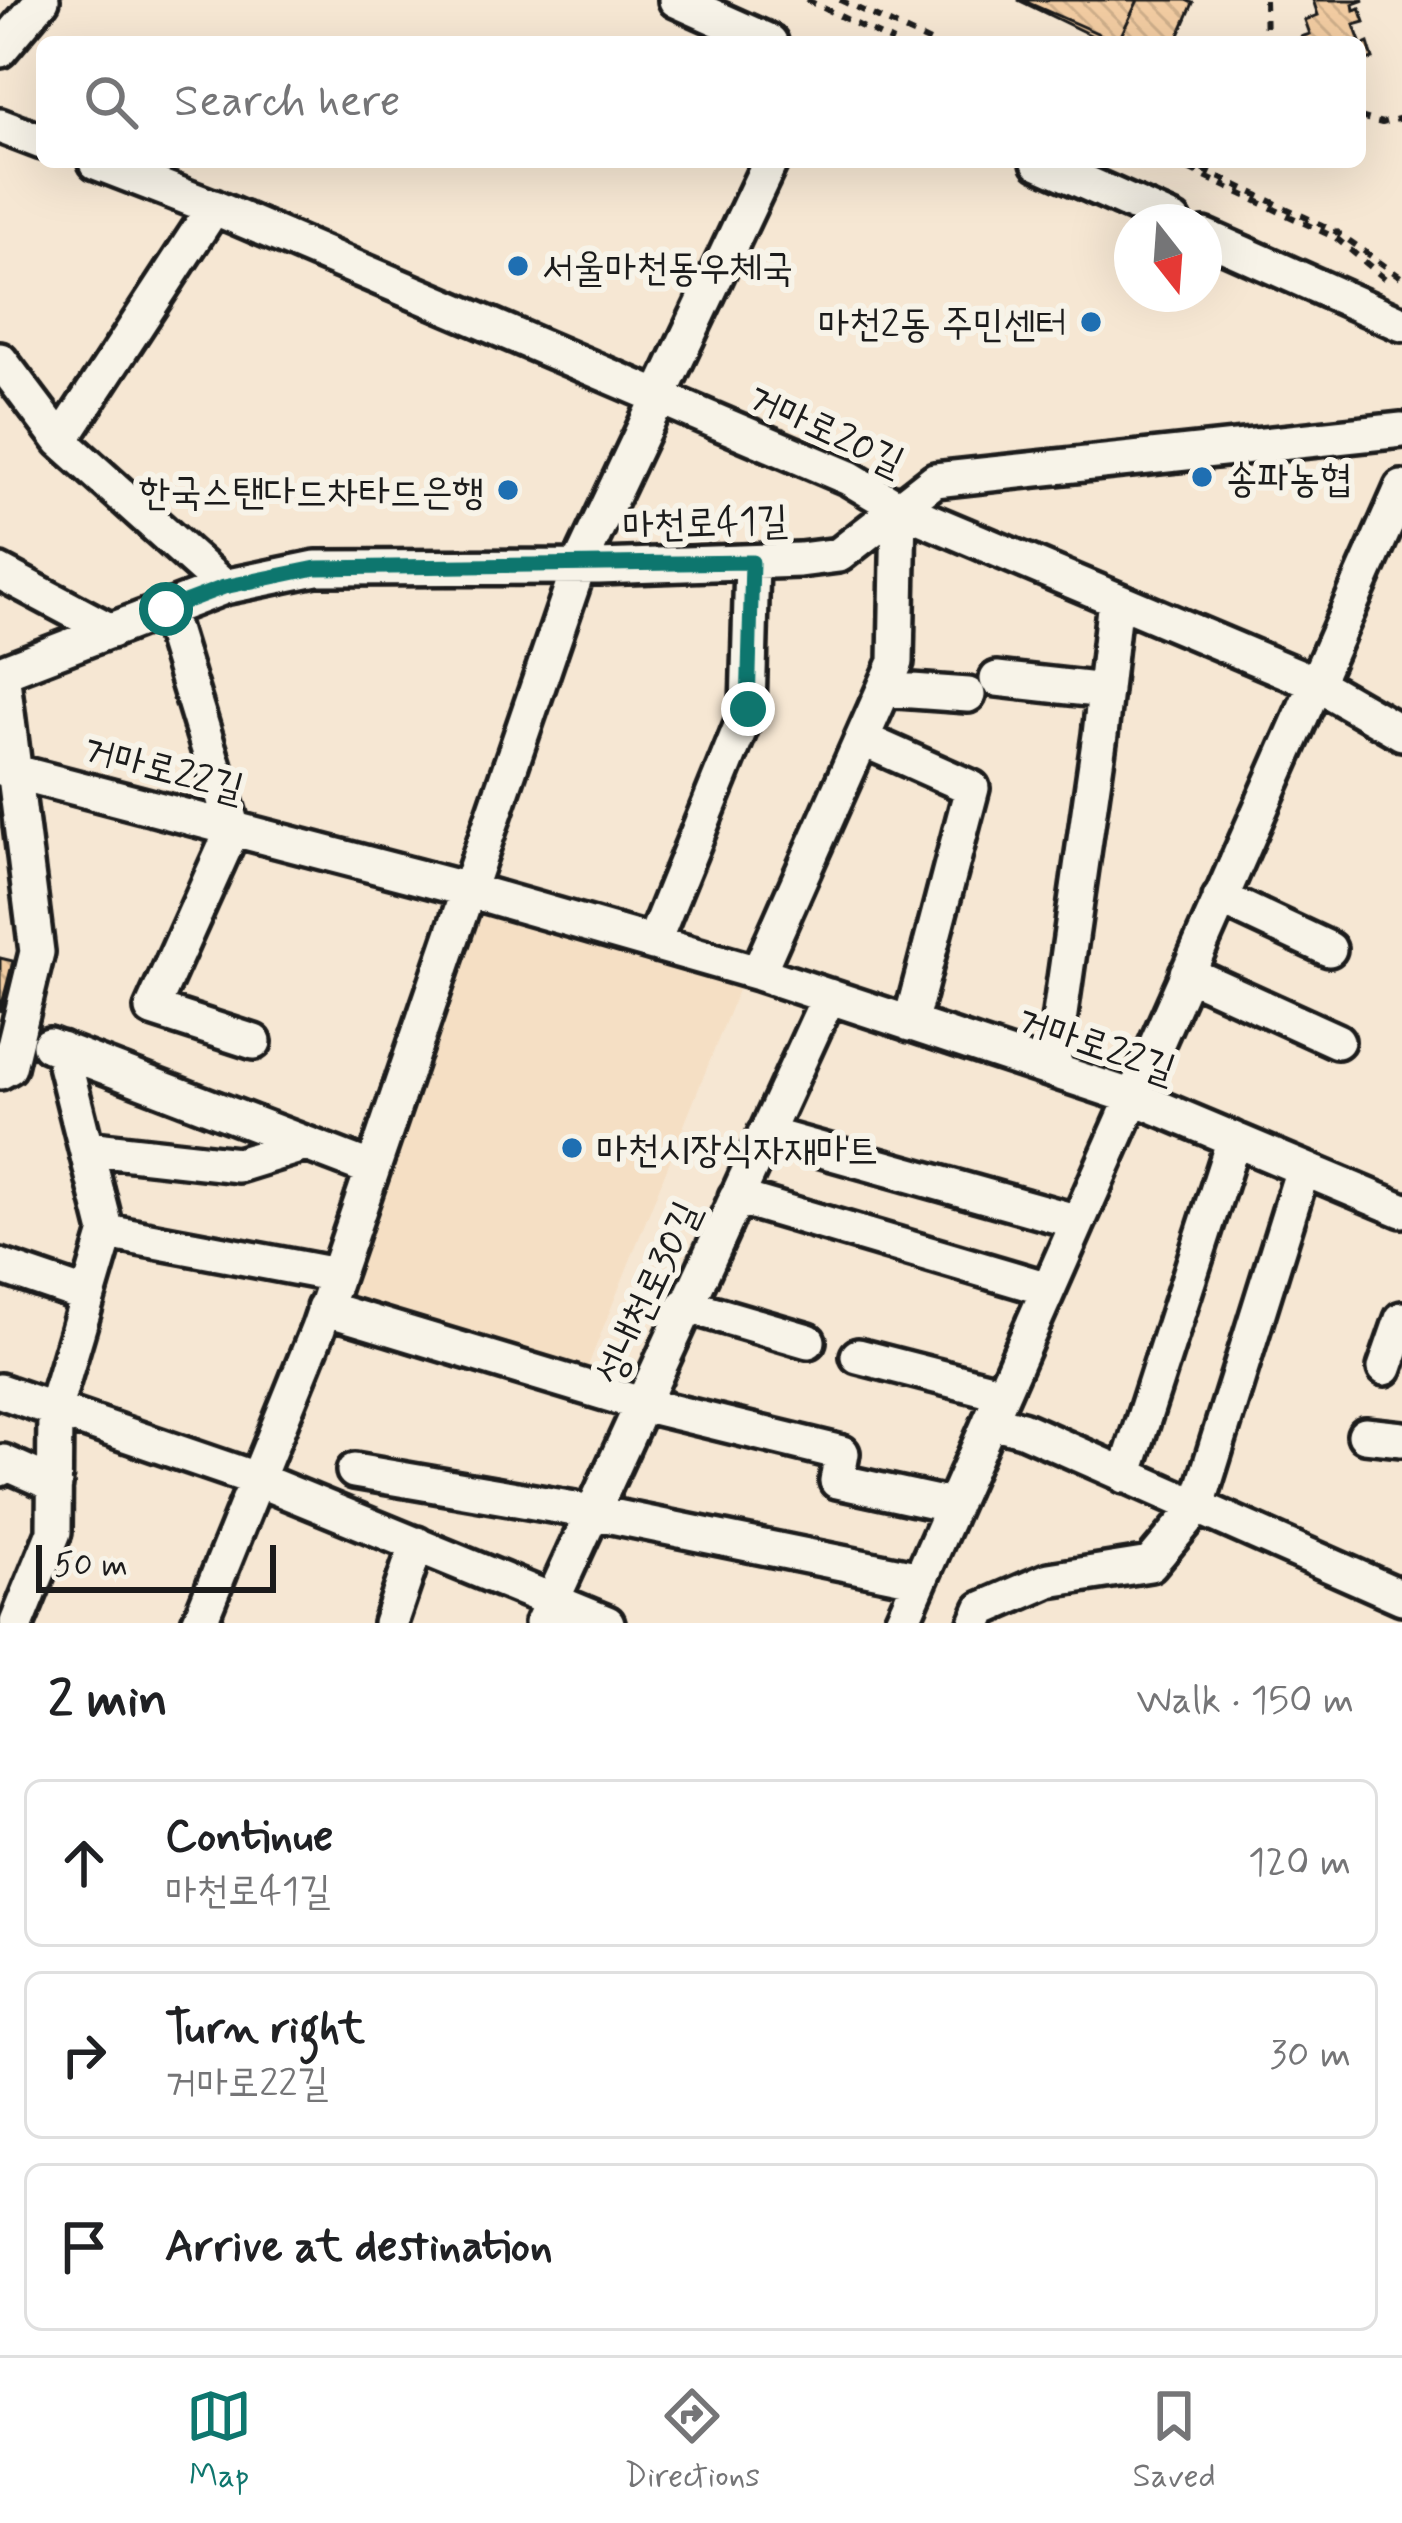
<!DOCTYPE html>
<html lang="en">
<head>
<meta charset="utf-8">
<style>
  :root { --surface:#fff; --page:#f2f2f2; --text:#202124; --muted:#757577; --line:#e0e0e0; --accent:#0f766e }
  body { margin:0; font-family:Mynerve,"Poor Story",sans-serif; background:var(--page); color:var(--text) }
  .compass { position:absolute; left:1114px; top:204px; width:108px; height:108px; border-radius:50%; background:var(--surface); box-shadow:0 12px 48px #0002; rotate:163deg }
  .scale { position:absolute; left:36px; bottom:30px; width:240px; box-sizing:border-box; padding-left:12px; border:6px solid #1c1c1c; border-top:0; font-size:33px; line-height:42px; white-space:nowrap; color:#1c1c1c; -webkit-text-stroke:9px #f7f3e8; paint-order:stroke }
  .stop { position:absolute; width:36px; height:36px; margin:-27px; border:9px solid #0f766e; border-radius:50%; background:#fff }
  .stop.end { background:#0f766e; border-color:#fff; box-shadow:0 3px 12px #0008 }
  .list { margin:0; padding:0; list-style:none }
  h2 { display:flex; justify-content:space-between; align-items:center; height:156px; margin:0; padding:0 48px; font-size:51px }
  h2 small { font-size:39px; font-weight:400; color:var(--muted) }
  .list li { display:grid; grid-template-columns:78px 1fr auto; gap:36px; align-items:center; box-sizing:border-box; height:168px; margin:0 24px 24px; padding:0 24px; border:3px solid var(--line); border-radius:18px }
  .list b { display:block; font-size:45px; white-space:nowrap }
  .list p { margin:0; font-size:39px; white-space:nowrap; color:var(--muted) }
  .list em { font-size:39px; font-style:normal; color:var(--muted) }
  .icon { flex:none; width:66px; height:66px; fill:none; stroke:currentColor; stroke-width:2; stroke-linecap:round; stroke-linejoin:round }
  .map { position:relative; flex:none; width:1402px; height:1623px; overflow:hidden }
  .search { position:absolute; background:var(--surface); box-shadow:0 12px 48px #0002; left:36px; right:36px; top:36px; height:132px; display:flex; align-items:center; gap:30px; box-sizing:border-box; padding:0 42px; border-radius:18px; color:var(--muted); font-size:45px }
  .sheet { height:732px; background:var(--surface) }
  nav { display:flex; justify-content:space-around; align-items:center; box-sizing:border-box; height:168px; border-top:3px solid var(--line); background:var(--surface); font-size:33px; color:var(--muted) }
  nav a { display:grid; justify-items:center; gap:6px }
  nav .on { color:var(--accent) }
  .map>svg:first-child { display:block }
  .built { fill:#f5dfc4 }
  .building { fill:url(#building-back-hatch); stroke:#1c1c1c; stroke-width:3 }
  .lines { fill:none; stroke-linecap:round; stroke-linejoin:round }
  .minor-casing { stroke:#1c1c1c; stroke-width:42 }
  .path { stroke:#1c1c1c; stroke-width:6; stroke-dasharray:9 9; stroke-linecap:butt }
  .minor { stroke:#f7f3e8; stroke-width:33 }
  .route { stroke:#0f766e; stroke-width:15 }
  .poi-dot { fill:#1f6fb2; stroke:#f7f3e8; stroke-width:4.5 }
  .labels { text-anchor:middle; stroke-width:12; stroke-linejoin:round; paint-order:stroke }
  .poi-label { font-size:39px; fill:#1c1c1c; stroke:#f7f3e8; text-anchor:start }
  .street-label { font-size:39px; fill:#1c1c1c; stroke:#f7f3e8 }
</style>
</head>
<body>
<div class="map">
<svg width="1402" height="1623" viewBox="0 0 1402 1623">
  <defs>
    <pattern id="building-back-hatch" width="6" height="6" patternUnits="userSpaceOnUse" patternTransform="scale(3)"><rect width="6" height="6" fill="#f2cca2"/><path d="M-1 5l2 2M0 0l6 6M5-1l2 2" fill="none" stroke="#cfaf8b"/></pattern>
  </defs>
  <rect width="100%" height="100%" fill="#f6e7d3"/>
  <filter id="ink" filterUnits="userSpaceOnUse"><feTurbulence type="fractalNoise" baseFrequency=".00833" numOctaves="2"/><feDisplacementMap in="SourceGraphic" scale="24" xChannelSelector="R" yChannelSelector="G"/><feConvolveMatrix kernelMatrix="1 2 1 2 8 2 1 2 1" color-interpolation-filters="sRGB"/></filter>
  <g filter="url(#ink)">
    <!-- built -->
    <path class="built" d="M468,890l278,80 -158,396 -264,-58z"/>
    <!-- building -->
    <path class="building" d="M1018,0h168l7,3 -17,39h-71z
      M1022,0h116l-20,42z
      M1313,0h51l-11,4 1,6 6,-2 5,14 -11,3 6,17h-58l-1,-5 9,-3 -5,-14 13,-5z
      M1360,43l1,3 7,-3 5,16 -13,4z
      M0,958l13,3 -13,51z"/>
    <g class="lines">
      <defs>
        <path id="minor" d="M676,0l94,42
          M0,50l42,-50
          M0,126l42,16
          M96,162l124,48 629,268 50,30 416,175 87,50
          M1039,162l135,60
          M1204,236l198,88
          M0,360l61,81 163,146
          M61,441l153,-234
          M0,572l111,59
          M166,609l67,220 -81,180 102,33
          M0,673l224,-86 92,-19 283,-1 201,-7 39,-5 96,-75 467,-50
          M997,679l108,12
          M884,689l84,6
          M862,739l110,49 -62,236
          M0,768l468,122 290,83 375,124 269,113
          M1220,898l109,51
          M653,943l95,-234 4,-147
          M758,973l138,-311 3,-154
          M1187,973l150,68
          M49,1045l323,124
          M1052,1070l48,-335 15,-136
          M0,1072l9,-5 28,-115 -35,-280
          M765,1134l313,88
          M86,1148l152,17 68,-21
          M736,1197l312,92
          M107,1232l229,43
          M0,1266l88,30
          M685,1305l123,36
          M324,1308l317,96 201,49 -5,28 115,25
          M858,1356l144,37
          M1385,1368l17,-49
          M0,1391l256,88 351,144
          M990,1421l32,8 380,168
          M1365,1435l37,4
          M0,1469l3,-7 52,23
          M354,1471l238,41 328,67
          M1125,1476l109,-337
          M17,1623l37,-91 1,-125 52,-175 -46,-183
          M199,1623l119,-294 261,-763 191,-404
          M390,1623l27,-79
          M542,1623l287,-627
          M901,1623l501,-1135
          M976,1623l6,-14 67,-29 101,-16 47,-56 106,-339"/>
      </defs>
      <!-- minor casing -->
      <use href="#minor" class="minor-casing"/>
      <!-- path -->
      <path class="path" d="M807,0l86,42
        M840,0l90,42
        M1265,0l1,42
        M1360,117l22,6 20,-5
        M1173,162l163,76 53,44
        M1187,162l150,70 65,46"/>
      <!-- minor -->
      <use href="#minor" class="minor"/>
    </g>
  </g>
  <g class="lines" filter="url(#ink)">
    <!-- route -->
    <path class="route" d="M166,609l58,-22 92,-19 436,-6 -4,147"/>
  </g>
  <!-- markers -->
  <g class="poi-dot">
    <circle cx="518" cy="266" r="12"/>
    <circle cx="1091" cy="322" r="12"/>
    <circle cx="1202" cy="477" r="12"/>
    <circle cx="508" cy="490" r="12"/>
    <circle cx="572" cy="1148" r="12"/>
  </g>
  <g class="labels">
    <!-- poi labels -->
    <g class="poi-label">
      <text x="542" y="280">서울마천동우체국</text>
      <text x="1067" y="336" text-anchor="end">마천2동 주민센터</text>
      <text x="1226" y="491">송파농협</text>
      <text x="484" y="504" text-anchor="end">한국스탠다드차타드은행</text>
      <text x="596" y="1162">마천시장식자재마트</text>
    </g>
    <!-- street labels -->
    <g class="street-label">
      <text transform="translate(827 428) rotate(25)" y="14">거마로20길</text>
      <text transform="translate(705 521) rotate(-2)" y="14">마천로41길</text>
      <text transform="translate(164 767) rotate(15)" y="14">거마로22길</text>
      <text transform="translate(1097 1043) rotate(19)" y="14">거마로22길</text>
      <text transform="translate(646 1292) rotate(-65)" y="14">성내천로30길</text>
    </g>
  </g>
</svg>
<svg class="compass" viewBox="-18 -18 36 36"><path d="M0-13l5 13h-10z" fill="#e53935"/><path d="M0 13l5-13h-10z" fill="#757577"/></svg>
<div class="scale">50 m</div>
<div class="stop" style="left:166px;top:609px"></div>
<div class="stop end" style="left:748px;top:709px"></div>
<div class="search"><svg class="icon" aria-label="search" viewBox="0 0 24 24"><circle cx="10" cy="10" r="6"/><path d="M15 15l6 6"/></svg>Search here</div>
</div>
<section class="sheet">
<h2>2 min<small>Walk · 150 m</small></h2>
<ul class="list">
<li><svg class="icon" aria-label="ahead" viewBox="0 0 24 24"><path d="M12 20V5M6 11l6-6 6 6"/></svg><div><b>Continue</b><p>마천로41길</p></div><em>120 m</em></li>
<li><svg class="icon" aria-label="right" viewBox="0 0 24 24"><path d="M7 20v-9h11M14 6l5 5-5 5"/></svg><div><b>Turn right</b><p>거마로22길</p></div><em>30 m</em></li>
<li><svg class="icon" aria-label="arrive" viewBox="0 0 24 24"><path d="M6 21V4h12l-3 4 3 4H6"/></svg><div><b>Arrive at destination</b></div></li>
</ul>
</section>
<nav>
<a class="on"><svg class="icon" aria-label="map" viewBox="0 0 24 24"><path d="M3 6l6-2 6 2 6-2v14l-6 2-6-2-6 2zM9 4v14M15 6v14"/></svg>Map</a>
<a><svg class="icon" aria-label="directions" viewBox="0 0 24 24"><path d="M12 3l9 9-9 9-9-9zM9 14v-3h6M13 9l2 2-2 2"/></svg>Directions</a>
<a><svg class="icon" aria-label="saved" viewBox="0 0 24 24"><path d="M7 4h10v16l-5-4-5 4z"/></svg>Saved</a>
</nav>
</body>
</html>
